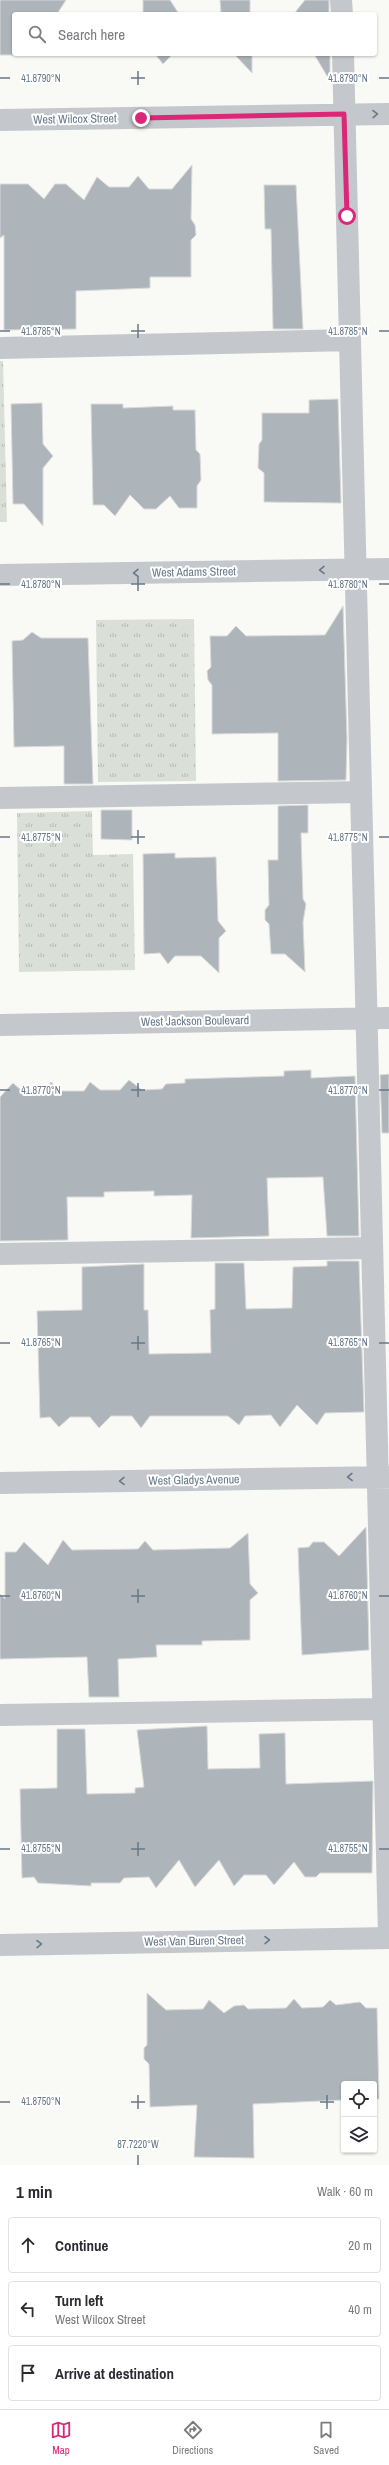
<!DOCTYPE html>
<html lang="en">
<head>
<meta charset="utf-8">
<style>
  :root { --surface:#fff; --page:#f7f7f7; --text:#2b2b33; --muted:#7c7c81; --line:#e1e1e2; --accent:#db2777 }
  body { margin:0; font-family:"Archivo Narrow",sans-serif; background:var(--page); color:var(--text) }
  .controls { position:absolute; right:12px; bottom:12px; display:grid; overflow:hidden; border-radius:4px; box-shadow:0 1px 3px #0004 }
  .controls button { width:36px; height:36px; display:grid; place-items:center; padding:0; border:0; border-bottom:1px solid var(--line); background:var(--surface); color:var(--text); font:20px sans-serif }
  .stop { position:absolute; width:12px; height:12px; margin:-9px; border:3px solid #db2777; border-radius:50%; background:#fff }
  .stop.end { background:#db2777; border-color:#fff; box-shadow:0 1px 4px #0008 }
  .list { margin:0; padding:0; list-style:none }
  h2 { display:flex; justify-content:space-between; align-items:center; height:52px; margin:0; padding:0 16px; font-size:17px }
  h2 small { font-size:13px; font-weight:400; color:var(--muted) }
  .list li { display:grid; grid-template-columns:26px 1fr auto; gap:12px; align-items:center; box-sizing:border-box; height:56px; margin:0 8px 8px; padding:0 8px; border:1px solid var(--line); border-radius:4px }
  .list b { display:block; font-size:15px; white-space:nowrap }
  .list p { margin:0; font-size:13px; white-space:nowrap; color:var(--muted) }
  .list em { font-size:13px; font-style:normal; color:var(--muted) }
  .icon { flex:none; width:22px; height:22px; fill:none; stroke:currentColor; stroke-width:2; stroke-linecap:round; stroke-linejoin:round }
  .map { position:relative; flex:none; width:389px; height:2165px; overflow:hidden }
  .search { position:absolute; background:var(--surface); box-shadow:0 1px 3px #0004; left:12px; right:12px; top:12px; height:44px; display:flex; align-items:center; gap:10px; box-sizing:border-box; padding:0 14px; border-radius:4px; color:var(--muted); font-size:15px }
  .sheet { height:244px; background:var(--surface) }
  nav { display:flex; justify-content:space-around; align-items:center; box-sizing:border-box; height:56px; border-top:1px solid var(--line); background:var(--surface); font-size:11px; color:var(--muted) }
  nav a { display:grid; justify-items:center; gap:2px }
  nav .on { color:var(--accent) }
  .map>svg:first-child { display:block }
  .grass { fill:url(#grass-tufts) }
  .building { fill:#adb5bb; stroke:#dadad8 }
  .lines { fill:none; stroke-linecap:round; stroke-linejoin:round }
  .minor { stroke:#c4c8cc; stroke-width:22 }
  .oneway { stroke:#677888 }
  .route { stroke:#db2777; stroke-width:5 }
  .ticks { fill:none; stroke:#677888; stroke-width:1.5 }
  .labels { text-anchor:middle; stroke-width:4; stroke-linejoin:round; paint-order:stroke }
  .street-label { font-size:12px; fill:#677888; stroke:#fff }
  .ticks-label { font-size:10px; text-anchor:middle; fill:#677888; stroke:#fff; stroke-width:4; stroke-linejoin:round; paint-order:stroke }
</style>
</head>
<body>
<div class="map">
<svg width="389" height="2165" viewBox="0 0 389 2165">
  <defs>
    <pattern id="grass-tufts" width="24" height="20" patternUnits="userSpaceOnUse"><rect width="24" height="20" fill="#dae0d7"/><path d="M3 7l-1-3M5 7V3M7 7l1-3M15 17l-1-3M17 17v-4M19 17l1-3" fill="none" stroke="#b5bab4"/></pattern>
  </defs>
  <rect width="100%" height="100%" fill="#f9f9f6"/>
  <!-- grass -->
  <path class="grass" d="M0,361h3l4,161h-7z
    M194,619l2,162 -98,1 -2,-162z
    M92,811l1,44 40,-1 2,116 -116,2 -2,-159z"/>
  <!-- building -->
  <path class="building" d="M0,0h66l-9,14h-43v40l17,1h-31z
    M143,0h27l9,14h-36z
    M220,0h30v14h-29z
    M305,0h24v14h-33v-3z
    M144,54h29l-10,10 -8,-10z
    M234,54h18v19z
    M314,54h16v27z
    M192,165l-1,54 4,6 1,10 -5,5v37h-41v11l-74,3v38l-72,1v-95l-4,3v-54h28l16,15 11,-15h11l18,16 13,-23 12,10h20l9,-11 11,13h23z
    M264,185h32l7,144h-30l-2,-100h-6z
    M338,399l3,104 -77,-1v-29l-6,-5 1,-24 3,-4v-27h47v-13z
    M42,403l1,41 10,12 -10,12v58l-19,-22h-11l-2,-100z
    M91,404h32v4l50,-2v4h22l1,40 4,4 1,26 -4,6v22h-18l-9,-12 -14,13h-12l-14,-14 -15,21 -11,-11h-11z
    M343,606l4,133 -1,41 -68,1v-48l-66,1v-49l-4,-5 -1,-9 4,-4 -1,-31h17l9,-10 10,10 79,-1z
    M32,632l9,6h47l5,146h-29v-38l-50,1 -2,-106 11,-1z
    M308,805v28h-7l2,66 3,5 -3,18 2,50 -20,-18h-14l-2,-30 -4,-4v-10l4,-5 -1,-45h10v-54z
    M101,810h31v30l-31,-1z
    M175,853v5l41,-1 2,64 8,10 -7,7v35l-18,-17h-26l-7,8 -8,-11 -16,1 -1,-100z
    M311,1070v8l44,-2 4,160h-32l-4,-59 -56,1 2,58 -78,2 1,-43 -38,1v-5l-50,1v5h-37l1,43 -68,1v-144l13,-14 10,9h21l7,-10 10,9h23l6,-9 10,8h20l9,-10 13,10 20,-1 4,-5 19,-1v-4l99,-3v-5z
    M389,1074v59h-7l-2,-58z
    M327,1261h32l5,151 -39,1 -8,12 -20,-20 -17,22 -9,-12 -26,1 -6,9 -11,-9h-78l-9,12 -9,-12h-21l-12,12 -9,-11h-20l-11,10 -9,-10 -10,1 -3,-107 45,-1v-43l62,-3v46h4l1,44 62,-1 -1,-43 5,-1v-46h29l2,46 46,-1 1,-41 34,-1z
    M366,1527l3,123 -67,5 -4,-107 11,-1 4,-5h11l15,14z
    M248,1533l2,51 8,9 -8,7v40l-48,1v4h-46l1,12 -39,2 1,38h-30l-2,-40 -87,2v-65l5,5v-47h11l8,-10 24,23 15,-25 9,10 66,-1 7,-8 8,9 77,-2z
    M207,1726l1,43 52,-1 -1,-34 26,-1 1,51 87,-3 -1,92h-52l-4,4h-11l-11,-15 -20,23 -8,-10h-22l-10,11 -15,-26 -24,27 -16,-27 -23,28 -7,-11 -25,1 -4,5h-29v3l-53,-3 -4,-6 -12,1 -2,-89 37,-1v-59h28l2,65 48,-1v-5l9,-1 -7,-57z
    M147,1993l19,17 37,-1 6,-9 15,13 10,-7 10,-1 4,4 38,-1 8,-9 8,9 21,-1 7,-7 6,5 24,-3 6,6h11l2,91h-5v-15h-30v16l-91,4 1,54 -60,-1 3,-52 -47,2 -1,-43 -5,-5v-11l3,-3z"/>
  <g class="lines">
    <!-- minor -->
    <path class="minor" d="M341,0l1,14
      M343,54l46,1883
      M0,120l389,-6
      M0,348l350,-8
      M0,575l389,-6
      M0,798l361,-6
      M0,1025l389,-7
      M0,1254l372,-6
      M0,1483l389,-6
      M0,1715l383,-6
      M0,1945l389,-7"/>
  </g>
  <!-- one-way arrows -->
  <defs><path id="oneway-chevron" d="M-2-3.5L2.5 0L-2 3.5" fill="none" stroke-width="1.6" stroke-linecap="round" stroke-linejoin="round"/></defs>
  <g class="oneway">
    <use href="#oneway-chevron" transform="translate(375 114) rotate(-1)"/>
    <use href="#oneway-chevron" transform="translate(322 570) rotate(179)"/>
    <use href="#oneway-chevron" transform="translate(136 573) rotate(179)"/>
    <use href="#oneway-chevron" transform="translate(350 1477) rotate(179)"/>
    <use href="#oneway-chevron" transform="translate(122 1481) rotate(179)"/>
    <use href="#oneway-chevron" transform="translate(267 1940) rotate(-1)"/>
    <use href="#oneway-chevron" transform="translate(39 1944) rotate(-1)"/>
  </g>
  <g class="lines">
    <!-- route -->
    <path class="route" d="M141,118l203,-4 3,102"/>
  </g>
  <!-- ticks -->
  <path class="ticks" d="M138,71v14M0,78h10M131,78h14M379,78h10M138,324v14M0,331h10M131,331h14M379,331h10M138,577v14M0,584h10M131,584h14M379,584h10M138,830v14M0,837h10M131,837h14M379,837h10M138,1083v14M0,1090h10M131,1090h14M379,1090h10M138,1336v14M0,1343h10M131,1343h14M379,1343h10M138,1589v14M0,1596h10M131,1596h14M379,1596h10M138,1842v14M0,1849h10M131,1849h14M379,1849h10M138,2095v14M327,2095v14M0,2102h10M131,2102h14M320,2102h14M138,2155v10"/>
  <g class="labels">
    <!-- street labels -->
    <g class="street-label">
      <text transform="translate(75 119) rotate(-1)" y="4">West Wilcox Street</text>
      <text transform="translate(194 572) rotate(-1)" y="4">West Adams Street</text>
      <text transform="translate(195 1021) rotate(-1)" y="4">West Jackson Boulevard</text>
      <text transform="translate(194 1480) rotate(-1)" y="4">West Gladys Avenue</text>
      <text transform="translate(194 1941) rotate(-1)" y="4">West Van Buren Street</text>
    </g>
  </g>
  <g class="ticks-label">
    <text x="41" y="82">41.8790°N</text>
    <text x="348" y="82">41.8790°N</text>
    <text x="41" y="335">41.8785°N</text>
    <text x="348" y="335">41.8785°N</text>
    <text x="41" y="588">41.8780°N</text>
    <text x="348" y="588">41.8780°N</text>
    <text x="41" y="841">41.8775°N</text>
    <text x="348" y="841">41.8775°N</text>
    <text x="41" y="1094">41.8770°N</text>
    <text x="348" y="1094">41.8770°N</text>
    <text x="41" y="1346">41.8765°N</text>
    <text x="348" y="1346">41.8765°N</text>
    <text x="41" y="1599">41.8760°N</text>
    <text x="348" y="1599">41.8760°N</text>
    <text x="41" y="1852">41.8755°N</text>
    <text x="348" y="1852">41.8755°N</text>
    <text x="41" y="2105">41.8750°N</text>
    <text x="138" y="2148">87.7220°W</text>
  </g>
</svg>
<div class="controls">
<button><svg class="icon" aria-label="locate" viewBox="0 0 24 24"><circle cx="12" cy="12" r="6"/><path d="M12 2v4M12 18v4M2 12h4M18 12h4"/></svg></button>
<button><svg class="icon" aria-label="layers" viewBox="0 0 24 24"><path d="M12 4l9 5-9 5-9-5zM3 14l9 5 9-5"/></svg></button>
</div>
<div class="stop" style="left:347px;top:216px"></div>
<div class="stop end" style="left:141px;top:118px"></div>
<div class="search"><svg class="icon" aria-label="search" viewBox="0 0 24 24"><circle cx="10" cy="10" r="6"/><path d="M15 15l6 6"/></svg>Search here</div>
</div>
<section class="sheet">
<h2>1 min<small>Walk · 60 m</small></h2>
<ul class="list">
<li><svg class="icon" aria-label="ahead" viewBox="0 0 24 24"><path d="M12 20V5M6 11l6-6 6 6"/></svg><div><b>Continue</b></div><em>20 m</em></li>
<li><svg class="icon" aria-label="left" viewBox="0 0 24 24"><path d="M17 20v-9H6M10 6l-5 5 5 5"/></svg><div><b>Turn left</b><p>West Wilcox Street</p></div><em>40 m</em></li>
<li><svg class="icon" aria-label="arrive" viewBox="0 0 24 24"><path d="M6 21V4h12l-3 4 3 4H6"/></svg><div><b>Arrive at destination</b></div></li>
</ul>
</section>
<nav>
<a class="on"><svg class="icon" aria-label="map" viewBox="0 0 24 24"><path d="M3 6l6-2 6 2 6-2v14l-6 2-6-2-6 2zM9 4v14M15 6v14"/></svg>Map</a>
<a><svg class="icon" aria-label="directions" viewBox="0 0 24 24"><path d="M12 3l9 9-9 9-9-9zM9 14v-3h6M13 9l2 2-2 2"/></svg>Directions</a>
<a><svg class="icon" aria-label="saved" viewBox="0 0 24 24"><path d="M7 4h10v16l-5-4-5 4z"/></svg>Saved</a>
</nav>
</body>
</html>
